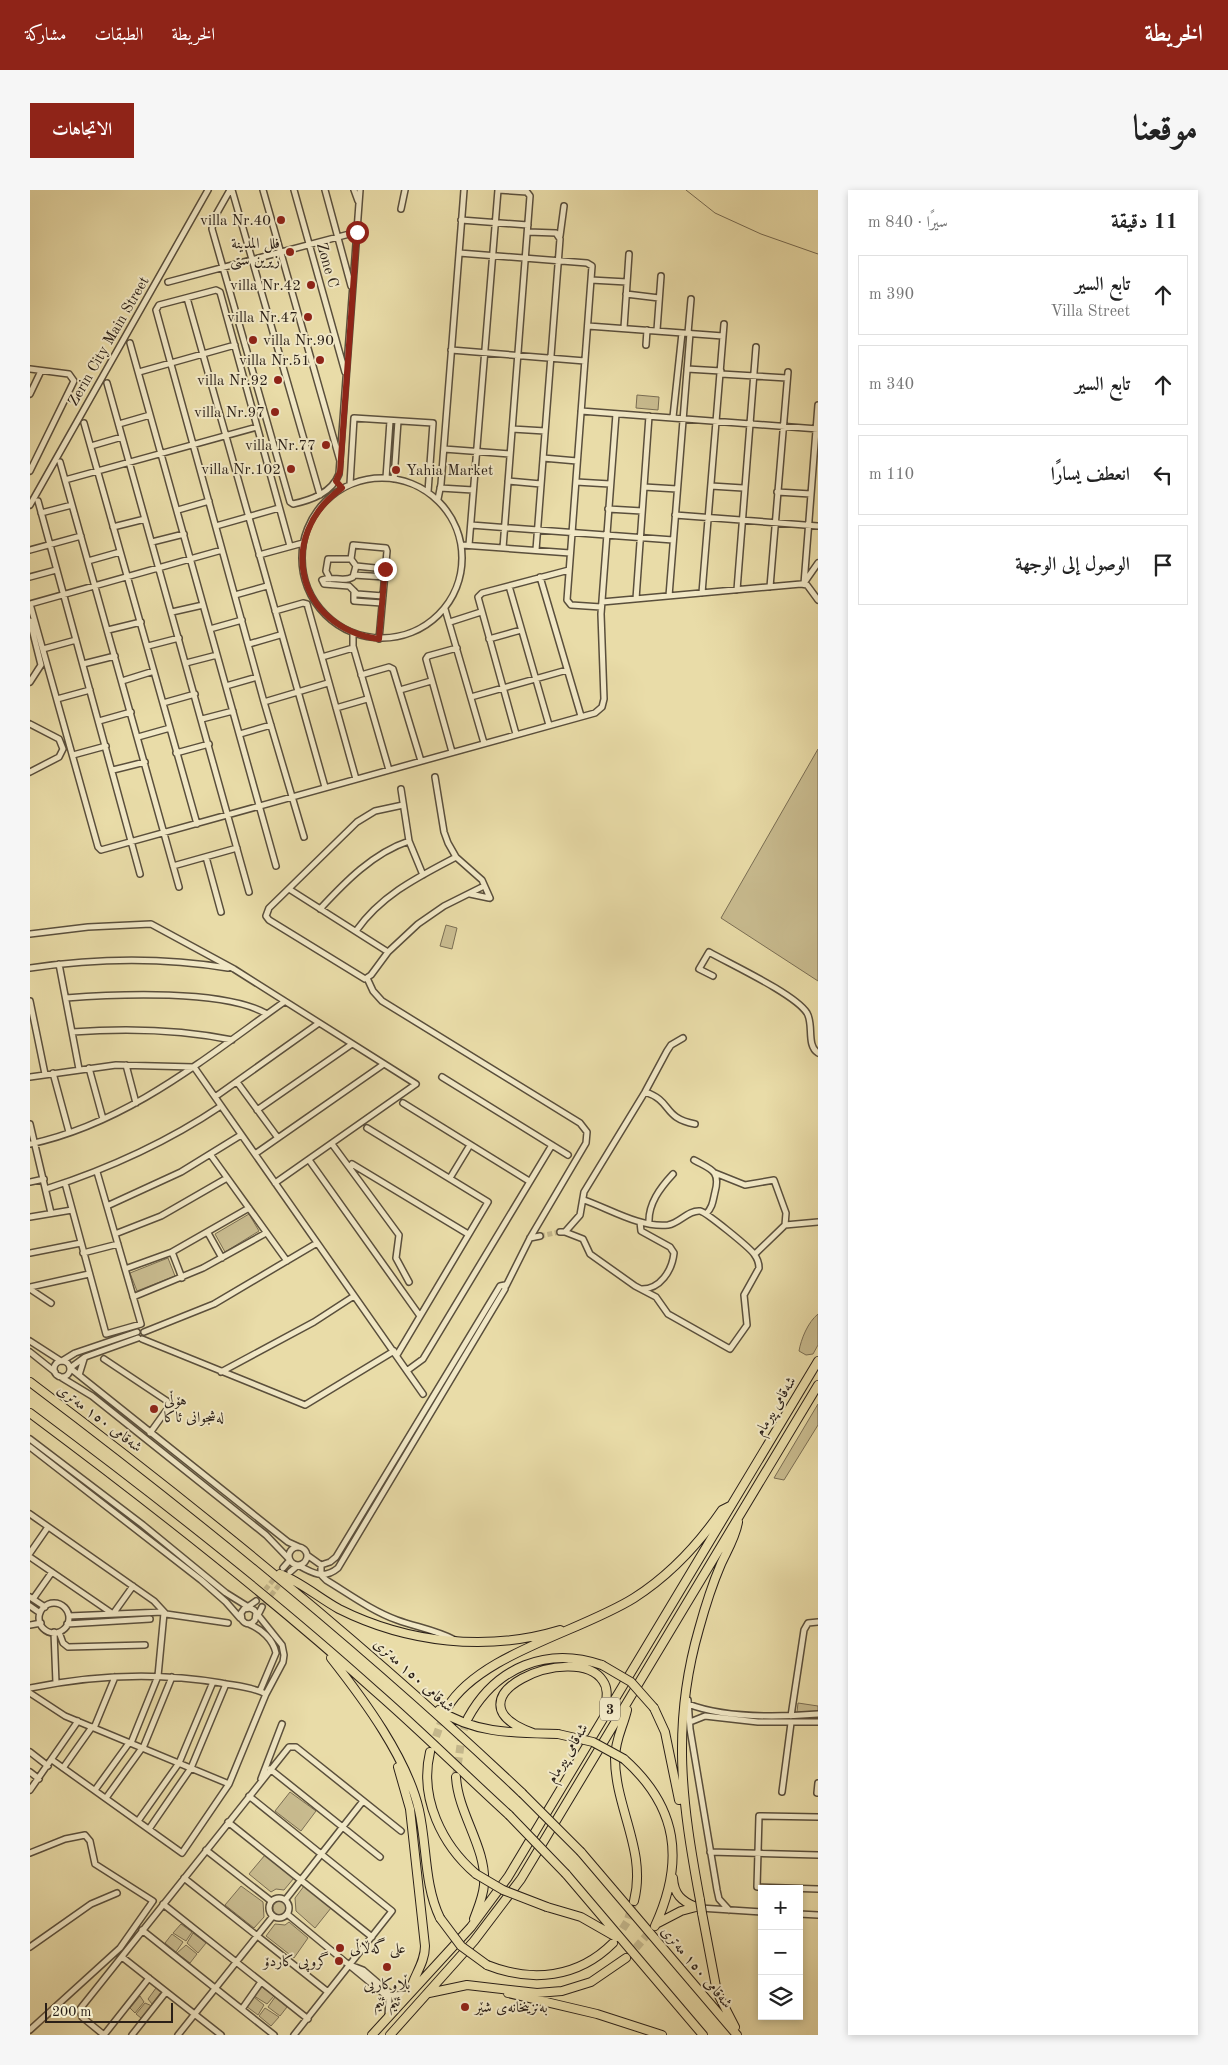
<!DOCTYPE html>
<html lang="ar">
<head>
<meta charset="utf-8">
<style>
  :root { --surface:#fff; --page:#f6f6f6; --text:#222; --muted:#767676; --line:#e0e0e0; --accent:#8f2418 }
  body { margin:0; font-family:"Old Standard TT",Amiri,serif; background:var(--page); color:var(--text); direction:rtl }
  .controls { position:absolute; right:15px; bottom:15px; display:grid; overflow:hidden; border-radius:0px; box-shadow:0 2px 8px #0003 }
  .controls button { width:45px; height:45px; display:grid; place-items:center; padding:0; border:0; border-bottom:1px solid var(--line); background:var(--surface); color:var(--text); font:25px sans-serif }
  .scale { position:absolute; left:15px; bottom:12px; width:128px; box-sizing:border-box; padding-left:5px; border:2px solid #2b2018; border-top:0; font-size:14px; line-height:18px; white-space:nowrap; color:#2b2018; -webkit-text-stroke:4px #f1e8c6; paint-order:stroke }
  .stop { position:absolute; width:15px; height:15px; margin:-11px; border:4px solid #8f2418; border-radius:50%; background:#fff }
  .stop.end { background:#8f2418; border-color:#fff; box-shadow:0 1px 5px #0008 }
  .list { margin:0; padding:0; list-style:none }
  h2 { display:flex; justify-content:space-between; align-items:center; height:65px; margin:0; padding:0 20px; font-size:21px }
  h2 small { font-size:16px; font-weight:400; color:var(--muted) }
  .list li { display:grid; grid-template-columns:32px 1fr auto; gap:15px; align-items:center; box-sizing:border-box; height:80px; margin:0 10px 10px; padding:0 10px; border:1px solid var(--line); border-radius:0px }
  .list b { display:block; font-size:19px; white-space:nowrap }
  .list p { margin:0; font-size:16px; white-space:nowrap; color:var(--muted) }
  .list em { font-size:16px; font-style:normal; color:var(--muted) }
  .icon { flex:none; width:28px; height:28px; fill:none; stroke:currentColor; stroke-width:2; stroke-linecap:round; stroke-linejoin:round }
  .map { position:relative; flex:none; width:788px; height:1845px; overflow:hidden; direction:ltr; border-radius:0px }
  header { display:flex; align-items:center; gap:30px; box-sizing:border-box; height:70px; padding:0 25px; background:var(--accent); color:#fff }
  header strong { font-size:24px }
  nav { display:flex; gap:28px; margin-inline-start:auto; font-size:18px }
  .intro { display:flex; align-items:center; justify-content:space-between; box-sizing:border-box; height:120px; padding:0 30px }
  h1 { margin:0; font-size:35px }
  .button { padding:12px 22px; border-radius:0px; background:var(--accent); color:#fff; font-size:18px; font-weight:700 }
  main { display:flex; gap:30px; padding:0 30px }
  aside { flex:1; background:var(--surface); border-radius:0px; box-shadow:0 2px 8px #0003 }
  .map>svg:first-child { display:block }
  .green { fill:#c9bc90; stroke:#7a6e54 }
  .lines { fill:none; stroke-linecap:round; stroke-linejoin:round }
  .stream { stroke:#766a51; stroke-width:1 }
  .minor-tunnel { stroke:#c3b68b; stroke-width:5; stroke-dasharray:5 2.5; stroke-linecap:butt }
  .highway-tunnel { stroke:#c3b68b; stroke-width:8; stroke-dasharray:8 4; stroke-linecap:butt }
  .minor-casing { stroke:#5a4f3c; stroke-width:8 }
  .highway-casing { stroke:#2b2018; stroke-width:10 }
  .minor { stroke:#f1e8c6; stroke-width:5 }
  .highway { stroke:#e9dca8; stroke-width:8 }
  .highway-bridge-casing { stroke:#2b2018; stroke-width:10; stroke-linecap:butt }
  .highway-bridge { stroke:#e9dca8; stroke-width:8 }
  .route { stroke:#8f2418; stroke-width:6 }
  .poi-dot { fill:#8f2418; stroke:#f1e8c6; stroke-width:2 }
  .labels { text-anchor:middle; stroke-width:4; stroke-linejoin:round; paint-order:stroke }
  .shield { fill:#f1e8c6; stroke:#665c4c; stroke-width:1 }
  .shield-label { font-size:14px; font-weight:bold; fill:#2b2018 }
  .poi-label { font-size:15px; fill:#2b2018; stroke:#f1e8c6; text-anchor:end }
  .street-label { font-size:15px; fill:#2b2018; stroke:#f1e8c6 }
</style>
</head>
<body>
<header>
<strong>الخريطة</strong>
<nav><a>الخريطة</a><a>الطبقات</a><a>مشاركة</a></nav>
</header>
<div class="intro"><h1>موقعنا</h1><a class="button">الاتجاهات</a></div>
<main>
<aside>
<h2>11 دقيقة<small>سيرًا · 840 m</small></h2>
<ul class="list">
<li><svg class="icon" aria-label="ahead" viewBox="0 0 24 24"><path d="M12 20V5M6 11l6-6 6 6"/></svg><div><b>تابع السير</b><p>Villa Street</p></div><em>390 m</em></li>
<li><svg class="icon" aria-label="ahead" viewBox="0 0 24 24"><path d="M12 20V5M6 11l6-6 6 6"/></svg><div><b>تابع السير</b></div><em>340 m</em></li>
<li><svg class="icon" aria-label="left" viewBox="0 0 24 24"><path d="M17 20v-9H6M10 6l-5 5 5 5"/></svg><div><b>انعطف يسارًا</b></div><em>110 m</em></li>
<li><svg class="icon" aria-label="arrive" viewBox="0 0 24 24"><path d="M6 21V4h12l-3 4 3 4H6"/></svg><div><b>الوصول إلى الوجهة</b></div></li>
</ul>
</aside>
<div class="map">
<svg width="788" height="1845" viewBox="0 0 788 1845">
  <rect width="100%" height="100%" fill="#e9dca8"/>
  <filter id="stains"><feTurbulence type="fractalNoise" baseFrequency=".004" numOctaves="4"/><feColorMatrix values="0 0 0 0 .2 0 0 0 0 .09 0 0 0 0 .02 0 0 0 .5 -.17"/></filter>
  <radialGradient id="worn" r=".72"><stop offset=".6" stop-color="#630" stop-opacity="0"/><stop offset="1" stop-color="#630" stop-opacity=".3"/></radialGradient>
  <!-- green -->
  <path class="green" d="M607,205l22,2 -1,13 -22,-2z
    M788,559v232l-97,-63z
    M416,735l11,3 -5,21 -12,-3z
    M219,1024l10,17 -34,21 -10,-18z
    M138,1068l7,18 -38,15 -7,-18z
    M788,1124v31l-5,9 -7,1 -7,-4c2,-12 9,-29 19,-37z
    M788,1214v21l-34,55 -10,-2z
    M768,1513l20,3v5l-21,1z
    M260,1602l26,19 -15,20 -26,-20z
    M235,1665l29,23 -10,12 -8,-1 -5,3 -22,-18z
    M211,1696l22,16 1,15 -10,11 -29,-23z
    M274,1696l27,22 -16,20 -19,-17 -1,-13z
    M243 1718a7 7 0 1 1 14 0a7 7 0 1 1-14 0Z
    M259,1732l19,16 -14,20 -28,-22 9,-12 10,1z
    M151,1734l11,8 -6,9 -13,-8z
    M163,1743l13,10 -8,10 -11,-10z
    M142,1744l11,8 -7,10 -11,-9z
    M156,1755l11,9 -7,9 -13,-10z
    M232,1797l12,9 -7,8 -13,-8z
    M126,1798l5,4 -9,12 -4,-5z
    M110,1806l4,6 -9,11 -5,-5z
    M224,1807l10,8 -6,10 -12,-9z
    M245,1807l12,10 -7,9 -12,-9z
    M115,1813l7,3 -11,12 -5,-4z
    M235,1818l14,9 -8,9 -12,-10z"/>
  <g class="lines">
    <!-- stream -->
    <path class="stream" d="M656,0l29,23 46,21 57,20"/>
    <!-- minor-tunnel -->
    <path class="minor-tunnel" d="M510,1046l20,-4
      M226,1411l22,-27
      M232,1417l21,-27"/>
    <!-- highway-tunnel -->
    <path class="highway-tunnel" d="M402,1558l12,-34
      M426,1587l6,-42 6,-17
      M586,1749l11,-17 7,-21
      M598,1767l25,-29"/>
    <defs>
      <path id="minor" d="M200,0l-17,30 -1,9 78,273 3,2c18,-4 39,-11 46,-30l21,-284
        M202,0l88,305
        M233,0l77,271
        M264,0l51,182
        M295,0l26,96
        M324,0l4,11
        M468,0l29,2 3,4 -27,352
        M371,19l4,-19
        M431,30l67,5
        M498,42l28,1 4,6 -24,311
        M530,46l4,-30
        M429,63l128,10 5,3 -25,334 4,5 30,2
        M561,90l36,2
        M138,92l189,-50
        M596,104l33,4
        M157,108l138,489
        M558,136l135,10
        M594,138l5,-74
        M627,140l4,-54
        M658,143l3,-34
        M100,153l146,523
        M616,155l1,-15
        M421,160l134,11
        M0,179l39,5 5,7 -44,90
        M657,179l34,2
        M109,182l96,-27
        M691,184l66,4
        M77,193l142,509
        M0,204l11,-23
        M551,221l237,18
        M643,227l9,-84
        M54,233l113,401
        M89,234l31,-9
        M482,239l33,2
        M61,256l31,-9
        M414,259l66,5
        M513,268l34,3
        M30,272l119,425
        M272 368a80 80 0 1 1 160 0a80 80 0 1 1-160 0Z
        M356,288l4,-57
        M364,289l4,-58
        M35,290l192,-53
        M478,291l33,3
        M546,292l34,2
        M320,294l4,-66 79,5 -5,69
        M681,296l32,2
        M614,297l33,2
        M410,298l33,2
        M747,302l34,2
        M408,309l3,-15 23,-294
        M8,311l102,373
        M0,315l178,-315
        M578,319l34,2
        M148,320l31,-9
        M11,323l31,-8
        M645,325l143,11
        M441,335l202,15
        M186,336l63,-18
        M83,337l32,-8
        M122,352l32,-8
        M432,355l108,8
        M439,355l29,-355
        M260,356l-70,-254 -4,-2 -57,15 -3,5 108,392 40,135
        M0,360l51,-14
        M229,365l44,-12
        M58,371l32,-9
        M326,376l29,3
        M324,385l31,2
        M0,387l26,-7
        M510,387l41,139
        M300,389l-4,-8 2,-12h23
        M774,393l14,-20
        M774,394l14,-179
        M479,396l40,139
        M740,397l18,-215
        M707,400l19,-243
        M324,401v10l28,2
        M672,403l22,-269
        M205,405l32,-9
        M639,406l21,-263
        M606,409l13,-183
        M572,412l199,-18 6,1 11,15
        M0,414l68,243 3,3 494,-137 7,-6 2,-8 -3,-85 15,-200
        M0,414l192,-54
        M415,419l39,134
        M245,421l28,-8 4,1 49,175
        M142,422l31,-7
        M0,431l11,44 -11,17
        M420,432l31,-10
        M180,439l32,-9
        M78,440l33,-8
        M323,443v13l36,124
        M349,449l8,-88 -1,-3 -33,-3 -2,14 5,7 -3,11c-10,6 -22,-2 -31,3l2,4 25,2 8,8 26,2
        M459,449l32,-9
        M219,454l31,-9
        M118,456l31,-8
        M13,459l33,-9
        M292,467l31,-9
        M156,473l31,-8
        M53,474l32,-8
        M331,485l28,-8 4,2 28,92
        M92,491l32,-10
        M196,496l31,-9
        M370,500l31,-9
        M441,507l96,-27
        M27,509l33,-9
        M234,512l64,-19
        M133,513l32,-9
        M306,518l31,-9
        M172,529l31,-8
        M69,531l32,-9
        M0,534l29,15 4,10 -4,8 -29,15
        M210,544l31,-9
        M486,544l-38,-137 4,-4 87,-23
        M108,547l32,-9
        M422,562l-26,-93 2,-3 29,-8
        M146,563l33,-9
        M43,565l33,-9
        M83,580l32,-8
        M405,587l9,55 4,11 8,14 26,23 8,18
        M371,599l8,52 14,34
        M373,615l-28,6 -18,11 -88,86 -3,8 3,4 96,59 6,-4 17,-23 30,-28 26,-18 40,-20
        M176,667l15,55
        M143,676l64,-18
        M259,699l99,63
        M440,704l19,4
        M290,719c25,-27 53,-56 89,-68
        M326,741c25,-36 62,-54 100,-74
        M0,744l58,-7 63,-3 83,45 182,115 -141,99
        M29,774l20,105
        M0,778c67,-10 132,-11 198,0
        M683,786l-14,-7 10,-17c21,12 86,42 98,61 7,12 -1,32 11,40
        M337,788l6,13 9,10 198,122 7,9 -1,11 -56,95 -24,48
        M36,808c50,-4 158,-9 201,16
        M0,811l15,73
        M42,842c54,-4 107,-3 160,8
        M96,875l10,38
        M59,878l14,51
        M23,883l16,59
        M0,887l86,-12 78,2 229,327
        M412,887l126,78
        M207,892l41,56
        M615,902c28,9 17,26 50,32
        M185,907l104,-74
        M373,913l126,78
        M227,920l95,-66
        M0,934l21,89
        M337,938l121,74 -91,153
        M0,954c98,-21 175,-86 254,-142
        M302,954l67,91 -3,23 13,24
        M180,964l77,107
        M225,964l129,-90
        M279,970l111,156
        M664,970c16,9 27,10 21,32 -2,8 -2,15 -9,22
        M322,974l116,70
        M685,983l30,12 29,-5 12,33 -1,12 33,-3
        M420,988l20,-33
        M0,992l14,-3
        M35,993l41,151 35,-10 -44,-152
        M16,999c62,-20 120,-46 175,-83
        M77,1016l74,-34 60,-37
        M0,1027l42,-7
        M610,1032l1,9 29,16 4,6c-2,18 -14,36 -32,36
        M619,1033c-1,-19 11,-35 24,-49
        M530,1042h5l18,7 7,15 45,32 21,11 12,17 62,35 17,-24 -3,-30 15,-27c0,-5 -2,-10 -5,-14 -5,-7 -48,-42 -54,-43 -12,-1 -20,12 -32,14 -28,3 -58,-16 -84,-25
        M535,1042l15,-17 4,-23 61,-100 22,-41 4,-6 12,-7
        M178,1043l14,25
        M85,1044l46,-18 66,-38
        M500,1048l10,-2
        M142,1062l10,26
        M0,1063l51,-10
        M53,1063l35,-9
        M725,1064l30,-29
        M95,1079l47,-17 77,-44
        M0,1097l59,-13
        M0,1099l21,14
        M103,1107l70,-29 63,-35
        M114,1142l70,-28 103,-61
        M112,1149l163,66 89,-54
        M0,1151l31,20
        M0,1162l25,20
        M74,1169l63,42 1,7 -18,25
        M32,1171l13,-8 62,-21
        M24 1179a8 8 0 1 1 16 0a8 8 0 1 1-16 0Z
        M40,1178l218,174 11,5
        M40,1178l15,-11 53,-19
        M378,1180l15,-11 129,-214
        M191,1182l93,-50 40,-26
        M49,1185l5,-16
        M29,1186l33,20 174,139 24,25 -7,8
        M0,1249l113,86 83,68 24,15
        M0,1257l171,133 25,22 14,16
        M0,1324l124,87 12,13 62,9
        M259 1366a9 9 0 1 1 18 0a9 9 0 1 1-18 0Z
        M0,1363l18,-26
        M0,1367l83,57 20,-28
        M291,1375v10l5,5c23,14 46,31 71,40 19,7 39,10 58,20
        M260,1382l8,-7c14,8 26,15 40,3l167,-279v-4l-5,1 -164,271 -6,5 -9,3 -14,-10
        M0,1407l15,10
        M3,1409l19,-27
        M9 1428a15 15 0 1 1 30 0a15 15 0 1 1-30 0Z
        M0,1416l10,7
        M216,1418l10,-7
        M39,1426l94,-4
        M227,1427l5,-10
        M37,1434l83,-5
        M219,1434c12,5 24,15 27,29l-16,38
        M0,1435l11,-2
        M24,1442l2,51
        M29,1442l4,11 5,4 77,-2
        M0,1498c63,-13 128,-16 191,-5 15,3 32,4 45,11
        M0,1503l35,23 164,68
        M658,1510l2,29 27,161 2,9 10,11
        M658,1514c36,14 92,13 130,10
        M761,1526l13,-86 4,-7 10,-1
        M660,1532l15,-6 53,6h60
        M64,1538l21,-51
        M101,1553l27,-67 6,-63
        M113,1558l29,-71
        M0,1562l18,14
        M22,1570l130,93 47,-69 37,-90 17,-32 1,-7 -2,-10 -28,-35 -4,-2 -6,1 -3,4 1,7c4,5 9,5 13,0l1,-7
        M33,1578l29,-41
        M240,1579l110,88
        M0,1582l9,7
        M231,1589l21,-55
        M0,1600l48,-69
        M65,1600l34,-47
        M752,1602l9,-69
        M787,1603l1,-10
        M219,1606l143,115 -98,124
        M76,1608l36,-50
        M788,1627l-59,-1 -2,71 61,2
        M108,1631l41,-58 34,-81
        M198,1632l144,115
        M119,1639l42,-61 35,-84
        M176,1660l65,51
        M680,1662l108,3
        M0,1663l35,-14 20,-4 5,6 5,23 58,37 -33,47 -90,82
        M154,1688l144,114
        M239 1718a10 10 0 1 1 20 0a10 10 0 1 1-20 0Z
        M256,1709l77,-98
        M133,1714l145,115
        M670,1718l62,4
        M257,1724l102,84 -1,19
        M769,1724l19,1
        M112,1740l132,105
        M0,1757l61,-43 26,-11
        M92,1767l99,78
        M320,1775l13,5 29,25 17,-1
        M212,1819l19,-27
        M74,1845l-22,-18 -2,-8 209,-262h7l105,84
        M74,1845l45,-57
        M102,1845l34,-43
        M148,1845l95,-119"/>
      <path id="highway" d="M0,1192c171,129 336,263 492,411
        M0,1223c118,88 235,179 345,278 46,40 89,83 134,124
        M250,1384c21,8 39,24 59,35 68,34 148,43 221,21
        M301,1468c33,42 76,100 88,152 8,35 5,75 21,108
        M417,1518c32,-54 133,-76 187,-110 36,-23 64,-53 88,-88l8,-4
        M624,1518l11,24 14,68
        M409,1520c36,24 78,23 119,24
        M597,1520c-4,17 -12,30 -12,48 0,50 32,93 19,143
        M438,1528c28,-51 79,-72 134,-53
        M503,1543c-94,-34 42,-94 70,-52 7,10 2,22 2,33
        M400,1562c-11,46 12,93 46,122
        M594,1569c54,48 61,102 31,167
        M368,1577l12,42 15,137c0,18 -12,30 -15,46
        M426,1587c2,37 31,71 28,108 -1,12 -6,23 -10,34
        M551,1662l156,183
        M536,1684l137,161
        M643,1688c1,16 8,23 23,29
        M670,1710c-18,-97 -29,-174 -1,-271 6,-22 13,-44 22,-65 6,-13 15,-28 17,-42
        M517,1717l34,10 35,20
        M672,1723l15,79 18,35
        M626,1734l25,-13 15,-4
        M457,1775c45,18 91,13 126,-22
        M399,1803l38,-8 70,8 25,-2 29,-9 35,-24
        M478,1803l89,21 65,21
        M342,1845l99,-108 37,-50 310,-516
        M360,1845l84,-94 47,-62 297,-494"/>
    </defs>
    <!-- minor casing -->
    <use href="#minor" class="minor-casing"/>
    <!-- highway casing -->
    <use href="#highway" class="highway-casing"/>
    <!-- minor -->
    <use href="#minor" class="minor"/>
    <!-- highway -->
    <use href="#highway" class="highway"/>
    <defs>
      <path id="highway-bridge" d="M572,1475l29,17 23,26
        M528,1544l35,8 31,17
        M492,1603l59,59
        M479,1625l57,59
        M446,1684l27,16 44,17
        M670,1710l2,13
        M410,1728l21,28 26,19"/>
    </defs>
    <!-- highway-bridge casing -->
    <use href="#highway-bridge" class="highway-bridge-casing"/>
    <!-- highway-bridge -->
    <use href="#highway-bridge" class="highway-bridge"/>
  </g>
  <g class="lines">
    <!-- route -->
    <path class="route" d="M327,42l-17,240 -4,9 6,7c-67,48 -45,140 37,151l6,-70"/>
  </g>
  <!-- markers -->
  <g class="poi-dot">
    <circle cx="251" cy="30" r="5"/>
    <circle cx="260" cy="62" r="5"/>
    <circle cx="281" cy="95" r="5"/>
    <circle cx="278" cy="127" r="5"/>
    <circle cx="223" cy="150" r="5"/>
    <circle cx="290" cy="170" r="5"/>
    <circle cx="248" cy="190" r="5"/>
    <circle cx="245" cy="222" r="5"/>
    <circle cx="296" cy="255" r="5"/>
    <circle cx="261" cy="279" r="5"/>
    <circle cx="366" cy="280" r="5"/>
    <circle cx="124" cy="1219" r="5"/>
    <circle cx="310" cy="1758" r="5"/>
    <circle cx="309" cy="1771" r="5"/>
    <circle cx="357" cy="1777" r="5"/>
    <circle cx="435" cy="1817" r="5"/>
  </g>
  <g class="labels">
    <!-- shield labels -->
    <rect class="shield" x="570" y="1507.5" width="20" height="23" rx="4"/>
    <g class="shield-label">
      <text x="580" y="1524">3</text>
    </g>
    <!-- poi labels -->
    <g class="poi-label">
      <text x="241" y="35">villa Nr.40</text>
      <text x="250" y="58">فلل المدينة<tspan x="250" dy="17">زیرین ستی</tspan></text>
      <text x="271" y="100">villa Nr.42</text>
      <text x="268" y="132">villa Nr.47</text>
      <text x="233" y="155" text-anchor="start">villa Nr.90</text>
      <text x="280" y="175">villa Nr.51</text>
      <text x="238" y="195">villa Nr.92</text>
      <text x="235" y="227">villa Nr.97</text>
      <text x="286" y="260">villa Nr.77</text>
      <text x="251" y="284">villa Nr.102</text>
      <text x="376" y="285" text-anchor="start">Yahia Market</text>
      <text x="134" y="1215" text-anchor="start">هۆڵی<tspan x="134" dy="17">لەشجوانی ئاکا</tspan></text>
      <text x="320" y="1763" text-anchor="start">علی گەڵاڵی</text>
      <text x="299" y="1776">گروپی کاردۆ</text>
      <text x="357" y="1799" text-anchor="middle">بڵاوکاریی<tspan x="357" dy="17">ئێم ئێم</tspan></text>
      <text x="445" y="1822" text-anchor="start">بەنزینخانەی شێر</text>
    </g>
    <!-- street labels -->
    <g class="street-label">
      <text transform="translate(298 75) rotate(74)" y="5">Zone C</text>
      <text transform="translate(78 151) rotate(-60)" y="5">Zerin City Main Street</text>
      <text transform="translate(745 1216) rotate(-59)" y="5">شەقامی پیرمام</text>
      <text transform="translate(70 1228) rotate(37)" y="5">شەقامی ١٥٠ مەتری</text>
      <text transform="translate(384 1485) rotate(42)" y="5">شەقامی ١٥٠ مەتری</text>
      <text transform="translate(537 1563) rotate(-59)" y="5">شەقامی پیرمام</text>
      <text transform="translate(667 1777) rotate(50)" y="5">شەقامی ١٥٠ مەتری</text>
    </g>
  </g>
  <rect width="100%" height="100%" filter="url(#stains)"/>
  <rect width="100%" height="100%" fill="url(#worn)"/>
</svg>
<div class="controls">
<button>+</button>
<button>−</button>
<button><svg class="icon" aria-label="layers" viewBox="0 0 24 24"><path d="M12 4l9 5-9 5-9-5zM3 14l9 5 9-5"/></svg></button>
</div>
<div class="scale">200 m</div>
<div class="stop" style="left:327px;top:42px"></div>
<div class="stop end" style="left:355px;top:379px"></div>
</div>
</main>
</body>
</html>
